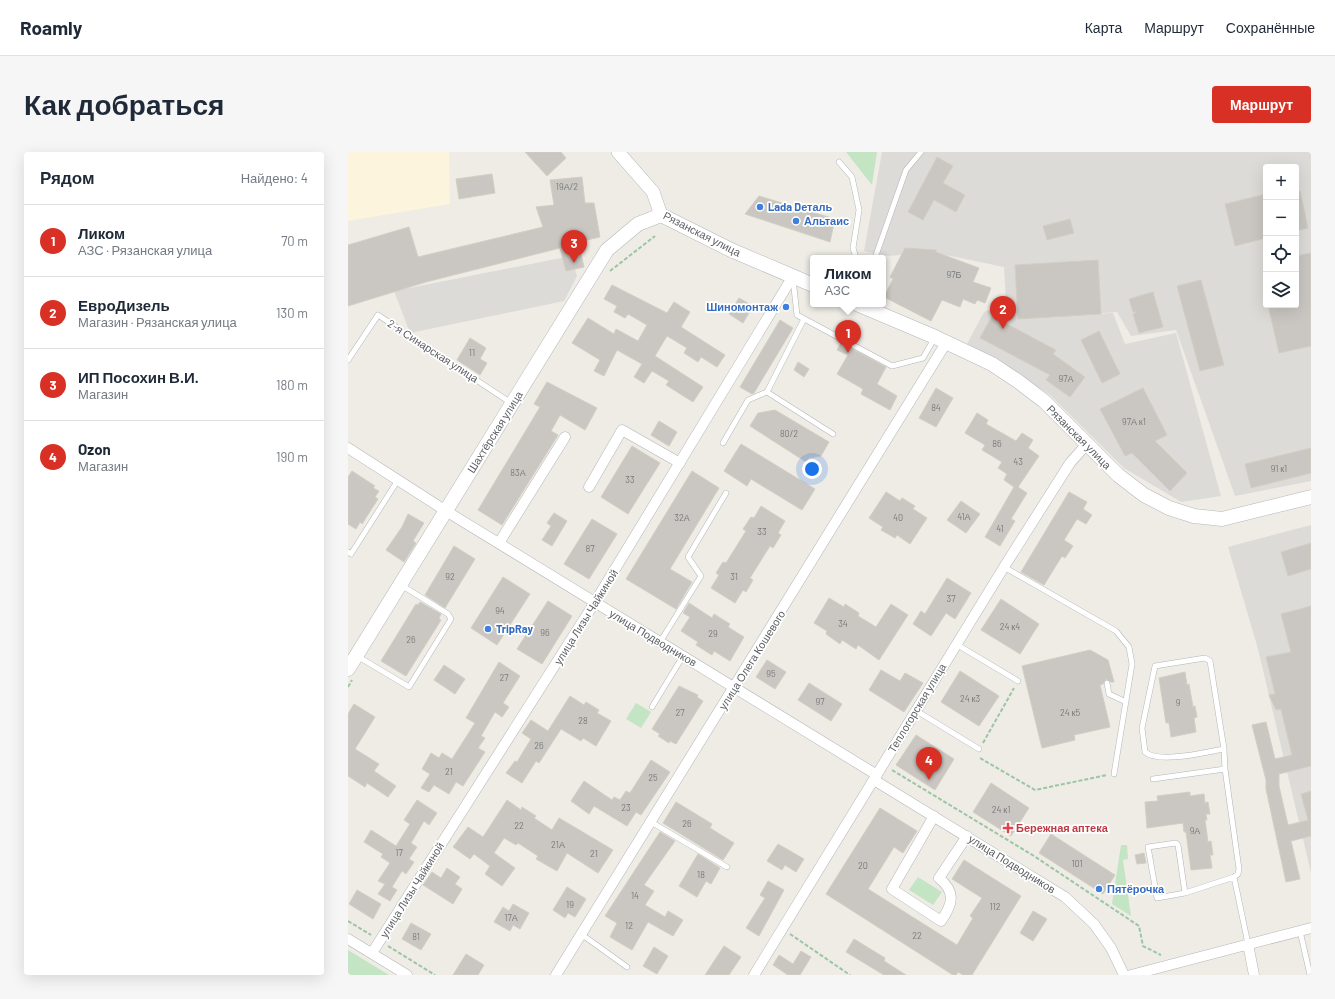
<!DOCTYPE html>
<html lang="ru">
<head>
<meta charset="utf-8">
<style>
  :root { --surface:#fff; --page:#f6f6f7; --text:#1f2937; --muted:#747a83; --line:#e0e1e3; --accent:#d93025 }
  body { margin:0; font-family:Barlow,sans-serif; background:var(--page); color:var(--text) }
  .controls { position:absolute; right:12px; top:12px; display:grid; overflow:hidden; border-radius:4px; box-shadow:0 4px 16px #0002 }
  .controls button { width:36px; height:36px; display:grid; place-items:center; padding:0; border:0; border-bottom:1px solid var(--line); background:var(--surface); color:var(--text); font:20px sans-serif }
  .you { position:absolute; left:464px; top:317px; width:14px; height:14px; margin:-10px; border:3px solid #fff; border-radius:50%; background:#1a73e8; box-shadow:0 0 0 6px #1a73e833 }
  .badge { display:grid; place-items:center; width:26px; height:26px; border-radius:50%; background:var(--accent); color:#fff; font-size:13px; font-weight:700 }
  .pin { position:absolute; translate:-50% -33px; filter:drop-shadow(0 1px 2px #0008) }
  .pin::after { content:''; position:absolute; top:21px; width:14px; height:12px; background:inherit; clip-path:polygon(0 0,100% 0,50% 100%) }
  .popup { position:absolute; left:462px; top:103px; width:76px; height:52px; box-sizing:border-box; display:grid; place-content:center; border-radius:4px; background:var(--surface); filter:drop-shadow(0 1px 3px #0005); font-size:13px; white-space:nowrap; color:var(--muted) }
  .popup b { font-size:15px; color:var(--text) }
  .popup::after { content:''; position:absolute; left:50%; top:100%; margin-left:-8px; border:8px solid transparent; border-top-color:var(--surface) }
  .list { margin:0; padding:0; list-style:none }
  h2 { display:flex; justify-content:space-between; align-items:center; height:52px; margin:0; padding:0 16px; font-size:17px }
  h2 small { font-size:13px; font-weight:400; color:var(--muted) }
  .list li { display:grid; grid-template-columns:26px 1fr auto; gap:12px; align-items:center; box-sizing:border-box; height:72px; padding:0 16px; border-top:1px solid var(--line) }
  .list b { display:block; font-size:15px; white-space:nowrap }
  .list p { margin:0; font-size:13px; white-space:nowrap; color:var(--muted) }
  .list em { font-size:13px; font-style:normal; color:var(--muted) }
  .icon { flex:none; width:22px; height:22px; fill:none; stroke:currentColor; stroke-width:2; stroke-linecap:round; stroke-linejoin:round }
  .map { position:relative; flex:none; width:963px; height:823px; overflow:hidden; border-radius:4px }
  header { display:flex; align-items:center; gap:24px; box-sizing:border-box; height:56px; padding:0 20px; background:var(--surface); border-bottom:1px solid var(--line) }
  header strong { font-size:19px }
  nav { display:flex; gap:22px; margin-inline-start:auto; font-size:14px }
  .intro { display:flex; align-items:center; justify-content:space-between; box-sizing:border-box; height:96px; padding:0 24px }
  h1 { margin:0; font-size:28px }
  .button { padding:10px 18px; border-radius:4px; background:var(--accent); color:#fff; font-size:14px; font-weight:700 }
  main { display:flex; gap:24px; padding:0 24px }
  aside { flex:1; background:var(--surface); border-radius:4px; box-shadow:0 4px 16px #0002 }
  .map>svg:first-child { display:block }
  .commercial { fill:#fcf4dc }
  .industrial { fill:#dddbd7; fill-rule:evenodd }
  .green { fill:#c4e5c3 }
  .building { fill:#cac7c2; stroke:#d3cec3 }
  .lines { fill:none; stroke-linecap:round; stroke-linejoin:round }
  .service-casing { stroke:#b2b5b9; stroke-width:6 }
  .minor-casing { stroke:#b2b5b9; stroke-width:11 }
  .tertiary-casing { stroke:#b2b5b9; stroke-width:14 }
  .secondary-casing { stroke:#b4b7bc; stroke-width:15 }
  .path { stroke:#9cc5a6; stroke-width:2; stroke-dasharray:4 2; stroke-linecap:butt }
  .service { stroke:#fff; stroke-width:5 }
  .minor { stroke:#fff; stroke-width:10 }
  .tertiary { stroke:#fff; stroke-width:13 }
  .secondary { stroke:#fff; stroke-width:14 }
  .shop-dot { fill:#3f7fe0; stroke:#fff; stroke-width:1.5 }
  .health-dot { fill:#e0444e; stroke:#fff; stroke-width:1.5 }
  .labels { text-anchor:middle; stroke-width:3.5; stroke-linejoin:round; paint-order:stroke }
  .number-label { font-size:9px; fill:#787a7c }
  .shop-label { font-size:11px; font-weight:bold; fill:#366cbe; stroke:#fff; text-anchor:start }
  .street-label { font-size:11px; fill:#5d6065; stroke:#fff }
  .health-label { font-size:11px; font-weight:bold; fill:#be3a42; stroke:#fff; text-anchor:start }
</style>
</head>
<body>
<header>
<strong>Roamly</strong>
<nav><a>Карта</a><a>Маршрут</a><a>Сохранённые</a></nav>
</header>
<div class="intro"><h1>Как добраться</h1><a class="button">Маршрут</a></div>
<main>
<aside>
<h2>Рядом<small>Найдено: 4</small></h2>
<ul class="list">
<li><span class="badge">1</span><div><b>Ликом</b><p>АЗС · Рязанская улица</p></div><em>70 m</em></li>
<li><span class="badge">2</span><div><b>ЕвроДизель</b><p>Магазин · Рязанская улица</p></div><em>130 m</em></li>
<li><span class="badge">3</span><div><b>ИП Посохин В.И.</b><p>Магазин</p></div><em>180 m</em></li>
<li><span class="badge">4</span><div><b>Ozon</b><p>Магазин</p></div><em>190 m</em></li>
</ul>
</aside>
<div class="map">
<svg width="963" height="823" viewBox="0 0 963 823">
  <rect width="100%" height="100%" fill="#eeece5"/>
  <!-- commercial -->
  <path class="commercial" d="M0,0h101l1,52 -102,17z"/>
  <!-- industrial -->
  <path class="industrial" d="M534,0h429v329l-76,15 -59,-166 -45,6 -14,-24 -42,3 38,-2 12,31 51,-11 45,163 -40,6 -57,-34 -75,-74 -82,-50 17,-32 22,-9 -2,-36 -63,-13 -19,-1 -34,3 -24,-5zM918,15h30v138h-30z
    M223,104l6,20 -13,25 -154,32 -16,-42z
    M963,373v348l-53,-224 -30,-102z"/>
  <!-- green -->
  <path class="green" d="M498,0h31l-5,33z
    M288,551l15,9 -10,16 -15,-9z
    M773,693h6l1,14 -5,1 8,56 -19,-12z
    M570,725l24,15 -9,13 -24,-15z
    M0,798l41,25h-41z"/>
  <!-- building -->
  <path class="building" d="M177,0h36l5,6 -19,18z
    M589,5l16,9 -10,17 22,12 -9,17 -22,-12 -11,20 -15,-8z
    M144,22l3,19 -36,6 -3,-20z
    M234,25l3,26h9l6,34 -22,5 6,25 -18,4 -6,-23 -134,34 -78,24v-61l61,-18 9,30 125,-30 -7,-20 18,-2 -4,-25z
    M952,39l8,37 -12,3v-39z
    M918,42v44l-31,8 -10,-42z
    M411,44l76,23 -5,23 -85,-28z
    M722,67l4,14 -27,7 -4,-14z
    M557,96l31,2v2l43,16 -6,14 18,6 -6,15 -8,-3 -2,4 -12,-5 -3,8 -18,-7 -11,21 -47,-24 9,-18 -3,-2z
    M963,101v93l-32,7 -11,-48h28v-49z
    M750,108l3,54 -83,5 -3,-54z
    M853,128l23,85 -24,6 -23,-85z
    M264,133l55,28 7,-11 16,10 -9,15 44,28 -8,12 -16,-10 -3,5 -14,-9 3,-5 -20,-12 -12,20 48,31 -10,15 -27,-17 3,-4 -17,-10 -8,12 -10,-6 8,-13 -25,-14 -13,26 -10,-5 6,-11 -28,-17 16,-25 26,16 2,-5 22,12 9,-16 -19,-11 -3,4 -11,-6 3,-6 -13,-7z
    M805,140l10,35 -24,6 -6,-19 4,-2h-4l-4,-13z
    M391,146l14,8 -10,17 -14,-9z
    M644,164l64,34 -3,4 32,23 -15,20 -24,-17 4,-5 -70,-37z
    M432,168l13,8 -39,65 -2,1 -12,-7z
    M751,179l21,43 -18,9 -21,-43z
    M122,186l16,10 -6,11 7,4 -7,12 -23,-15z
    M493,191l45,24 -9,17 20,12 -7,14 -29,-16 2,-5 -26,-15 11,-19 -11,-5z
    M450,210l11,7 -5,8 -10,-7z
    M199,230l50,26 -12,22 -25,-15 -9,16 7,4 -56,90 -24,-15 62,-103 -6,-3z
    M588,236l17,10 -17,29 -17,-9z
    M795,236l24,47 -12,6 32,32 -17,18 -38,-38 -7,3 -25,-47z
    M427,258l54,32 -8,14 -12,2 -3,4 -56,-36 8,-13z
    M629,261l11,7 -2,4 30,17 6,-8 11,7 -5,8 11,8 -21,31 9,6 -16,26 4,2 -15,25 -15,-9 29,-50 -10,-7 3,-6 -9,-6 4,-6 -20,-12 3,-5 -20,-12z
    M311,269l18,11 -8,14 -18,-11z
    M393,292l74,45 -13,21 -51,-31 -4,7 -23,-15z
    M284,294l28,17 -32,51 -27,-17z
    M963,296v25l-60,15 -6,-24z
    M4,319l23,15 -2,2 6,3 -4,6 3,2 -16,25 -2,-2 -4,7 -8,-5v-47z
    M344,319l27,17 -49,81 22,13 -16,27 -50,-30z
    M538,340l14,9 2,-3 13,8 -2,3 14,9 -17,26 -13,-9 -2,3 -14,-8 2,-3 -14,-9z
    M721,340l18,10 -4,7 9,6 -6,9 -9,-5 -13,21 9,6 -8,12 -3,-2 -18,29 -23,-13z
    M613,349l19,13 -14,19 -19,-13z
    M413,354l24,15 -7,12 3,2 -8,13 -3,-2 -20,32 3,2 -7,12 -3,-2 -8,13 -24,-15 8,-13 -3,-2 7,-11 3,1 20,-32 -3,-2 8,-12 3,1z
    M206,361l13,8 -15,25 -10,-6 9,-14 -4,-3z
    M60,362l16,9 -11,18 3,2 -12,19 -18,-12 16,-23z
    M244,367l25,15 -28,45 -25,-15z
    M963,391v26l-23,7 -7,-24z
    M106,394l21,13 -30,49 -20,-13z
    M155,425l27,17 -33,51 -26,-17z
    M599,426l24,15 -16,26 -9,-6 -15,23 -18,-12 8,-13 4,3z
    M481,446l15,9 1,-3 14,9 -1,3 18,11 15,-23 17,11 -29,45 -21,-15 -2,4 -14,-9 -2,4 -14,-10 1,-3 -13,-8z
    M653,447l38,25 -19,30 -39,-24z
    M200,449l24,15 -30,48 -25,-15z
    M72,450l21,12 -2,4 2,2 -35,56 -25,-15 35,-57 2,1z
    M341,451l23,15 2,-4 16,10 -2,3 16,10 -14,24 -16,-10 -2,4 -16,-10 2,-3 -17,-11 9,-14 -7,-4z
    M963,454v160l-32,8v12l9,39 21,-5h-1l-7,-26 10,-3v45l-20,5 9,38 -14,3 -20,-93v-9l-14,-55 14,-3 9,37 17,-4 -11,-46 -5,1 -7,-15 6,-1 -9,-37 25,-5 -10,-38z
    M742,498l18,10 6,22h-3l-5,-3 -3,5 -3,1 10,42 -36,8 1,5 -33,8 -20,-82z
    M419,508l19,12 -11,17 -19,-12z
    M151,510l21,14 -17,27 6,4 -7,10 -7,-5 -14,24 4,2 -7,10 7,4 -22,34 -7,-4 -7,12 -15,-9 -5,7 -8,-4 9,-14 -8,-5 9,-16 8,5 3,-5 10,6 23,-36 -9,-5z
    M96,513l21,14 -10,15 -21,-14z
    M533,518l19,11 5,-8 18,10 -19,29 -35,-22z
    M612,519l39,25 -20,30 -38,-24z
    M837,520l2,13 2,-1 4,23 2,-1 2,11 -3,1 2,14 -25,5 -2,-14h-3l-7,-45z
    M461,531l33,21 -11,17 -33,-21z
    M331,534l19,9 -1,2 6,4 -27,43 -6,-3 -1,2 -11,-7 2,-2 -8,-5z
    M222,544l14,9 2,-3 13,8 -2,3 14,8 -15,25 -13,-8 -2,3 -20,-12 -22,34 -3,-2 -14,22 -16,-10 9,-12 2,1 14,-23 -9,-6 9,-13 17,11z
    M6,552l21,13 -20,32 24,15 -5,7 22,15 -8,11 -21,-14 -2,4 -17,-11v-62z
    M568,583l38,24 -19,31 -39,-25z
    M303,608l19,12 -29,43 -5,-3 -9,14 -33,-20 -5,8 -18,-13 13,-20 28,19 2,-3 6,3 6,-9 4,2z
    M643,631l38,25 -18,28 -38,-24z
    M842,640v4l14,-2 1,9 3,-1 2,12h-4l1,6h-2l3,22 3,-1 2,14h-3l2,13 -21,2 -5,-38h-2l-1,-9 -36,5 -2,-26 13,-1 -1,-5z
    M69,648l20,13 -8,12 -5,-4 -13,22 6,4 -8,12 5,3 -8,12 -4,-3 -10,16 5,3 -7,11 -12,-7 7,-10 -7,-3 12,-18 -9,-6 2,-3 -19,-12 7,-12 25,16 14,-22 -6,-4z
    M159,648l14,10 1,-3 14,9 -2,2 18,12 7,-12 54,32 -15,23 -31,-20 -10,18 -21,-12 2,-3 -20,-13 -2,2 -12,-7 -10,15 21,15 -13,18 -17,-12 5,-8 -16,-12 -4,5 -17,-12 15,-20 15,10z
    M328,650l36,22 -2,4 24,15 -11,17 -60,-37z
    M532,656l37,23 -14,22 -9,-6 -26,42 89,56 16,-27 -3,-2 12,-18 -30,-19 12,-19 57,36 -49,79h-9l-5,-3 -2,3h-3l-127,-81z
    M312,680l15,9 -31,44 10,6 -9,14 20,12 3,-6 15,9 -10,16 -25,-14 -16,28 -22,-13 7,-14 -12,-7z
    M703,682l64,41 -12,19 -64,-41z
    M430,692l26,15 -8,13 -11,-7 -3,5 -15,-9z
    M796,701l2,10 -9,1 -2,-9z
    M350,702l22,14 -9,16 -5,-3 -9,16 -18,-11z
    M99,716l13,9 -5,7 7,5 -9,15 -30,-19 9,-13 9,6z
    M420,729l16,9 -25,46 -13,-8 19,-30 -5,-3z
    M219,735l19,12 -11,18 -7,-4 -3,5 -12,-8z
    M9,738l24,14 -8,15 -24,-15z
    M165,752l16,9 -9,16 -7,-4 -3,6 -16,-9 9,-15 6,4z
    M685,759l14,8 -14,22 -13,-8z
    M63,771l20,11 -10,16 -19,-11z
    M506,787l31,19 -1,3 22,14h-22l-38,-23z
    M376,794l17,11 -12,18h-24z
    M306,795l14,9 -11,18 -14,-8z
    M453,799l10,6 -11,18h-12l-15,-10 6,-10 14,9z
    M118,802l18,11 -6,10h-25z"/>
  <g class="lines">
    <defs>
      <path id="service" d="M491,10l13,15 7,33 -6,38 3,10
        M527,106l31,-88 15,-18
        M445,127l4,36 95,51 31,-8 12,-21
        M0,208l30,-45 133,88
        M419,240l66,42
        M375,291l25,-43 19,-8 37,-73
        M0,400l3,2 47,-74
        M656,415l112,64 13,16 3,17 -18,110
        M312,490l41,-66 -13,-19 38,-64
        M608,492l62,37
        M9,504l52,31 42,-68 -3,-5 -47,-29
        M759,531l2,11 17,8
        M304,555l31,-51
        M567,558l64,39
        M876,597c-18,3 -65,15 -79,3l-3,-24 13,-62 50,-8 5,3 14,88 1,20
        M805,627l72,-10 14,100 -1,5 -4,3 14,67
        M303,670l76,45
        M837,741l-28,5 -9,-51 28,-4 2,2 7,48 49,-16
        M952,779l10,44
        M233,782l46,33"/>
      <path id="minor" d="M0,296l98,63 431,264
        M241,335l33,-57 58,33
        M151,391l66,-106
        M526,628l191,117 29,27 17,24 13,27
        M586,664l-42,73 49,32c12,-17 15,-29 -2,-43l28,-42
        M0,787l59,36
        M900,792l6,31
        M24,801l223,-351 198,-326
        M208,823l390,-632
        M406,823l250,-408 66,-104 16,-18
        M783,823l180,-47"/>
      <path id="tertiary" d="M270,0l35,40 8,23"/>
      <path id="secondary" d="M509,152l78,33 57,27 27,18 25,19 74,74 26,20 25,13 25,8 28,3 89,-22
        M0,517l259,-419 31,-26 23,-9 70,35 82,35"/>
    </defs>
    <!-- service casing -->
    <use href="#service" class="service-casing"/>
    <!-- minor casing -->
    <use href="#minor" class="minor-casing"/>
    <!-- tertiary casing -->
    <use href="#tertiary" class="tertiary-casing"/>
    <!-- secondary casing -->
    <use href="#secondary" class="secondary-casing"/>
    <!-- path -->
    <path class="path" d="M262,119l45,-35
      M0,535l4,-7
      M635,591l31,-55
      M632,606l55,32 72,-15
      M544,618l142,86 105,70 4,20 18,9
      M0,769l23,14
      M442,782l60,41
      M40,794l47,29"/>
    <!-- service -->
    <use href="#service" class="service"/>
    <!-- minor -->
    <use href="#minor" class="minor"/>
    <!-- tertiary -->
    <use href="#tertiary" class="tertiary"/>
    <!-- secondary -->
    <use href="#secondary" class="secondary"/>
  </g>
  <!-- markers -->
  <g class="shop-dot">
    <circle cx="412" cy="55" r="4"/>
    <circle cx="448" cy="69" r="4"/>
    <circle cx="438" cy="155" r="4"/>
    <circle cx="140" cy="477" r="4"/>
    <circle cx="751" cy="737" r="4"/>
  </g>
  <path class="health-dot" d="M658 670h4v4h4v4h-4v4h-4v-4h-4v-4h4z"/>
  <g class="labels">
    <!-- number labels -->
    <g class="number-label">
      <text x="219" y="38">19А/2</text>
      <text x="606" y="126">97Б</text>
      <text x="124" y="204">11</text>
      <text x="718" y="230">97А</text>
      <text x="588" y="259">84</text>
      <text x="786" y="273">97А к1</text>
      <text x="441" y="285">80/2</text>
      <text x="649" y="295">86</text>
      <text x="670" y="313">43</text>
      <text x="931" y="320">91 к1</text>
      <text x="170" y="324">83А</text>
      <text x="282" y="331">33</text>
      <text x="616" y="368">41А</text>
      <text x="334" y="369">32А</text>
      <text x="550" y="369">40</text>
      <text x="652" y="380">41</text>
      <text x="414" y="383">33</text>
      <text x="242" y="400">87</text>
      <text x="102" y="428">92</text>
      <text x="386" y="428">31</text>
      <text x="603" y="450">37</text>
      <text x="152" y="462">94</text>
      <text x="495" y="475">34</text>
      <text x="662" y="478">24 к4</text>
      <text x="197" y="484">96</text>
      <text x="365" y="485">29</text>
      <text x="63" y="491">26</text>
      <text x="423" y="525">95</text>
      <text x="156" y="529">27</text>
      <text x="622" y="550">24 к3</text>
      <text x="472" y="553">97</text>
      <text x="830" y="554">9</text>
      <text x="332" y="564">27</text>
      <text x="722" y="564">24 к5</text>
      <text x="235" y="572">28</text>
      <text x="191" y="597">26</text>
      <text x="101" y="623">21</text>
      <text x="305" y="629">25</text>
      <text x="278" y="659">23</text>
      <text x="653" y="661">24 к1</text>
      <text x="339" y="675">26</text>
      <text x="171" y="677">22</text>
      <text x="847" y="682">9А</text>
      <text x="210" y="696">21А</text>
      <text x="51" y="704">17</text>
      <text x="246" y="705">21</text>
      <text x="729" y="715">101</text>
      <text x="515" y="717">20</text>
      <text x="353" y="726">18</text>
      <text x="287" y="747">14</text>
      <text x="222" y="756">19</text>
      <text x="647" y="758">112</text>
      <text x="163" y="769">17А</text>
      <text x="281" y="777">12</text>
      <text x="569" y="787">22</text>
      <text x="68" y="788">81</text>
    </g>
    <!-- shop labels -->
    <g class="shop-label">
      <text x="420" y="59">Lada Dеталь</text>
      <text x="456" y="73">Альтаис</text>
      <text x="430" y="159" text-anchor="end">Шиномонтаж</text>
      <text x="148" y="481">TripRay</text>
      <text x="759" y="741">Пятёрочка</text>
    </g>
    <!-- street labels -->
    <g class="street-label">
      <text transform="translate(354 82) rotate(27)" y="4">Рязанская улица</text>
      <text transform="translate(85 199) rotate(33)" y="4">2-я Синарская улица</text>
      <text transform="translate(147 280) rotate(-58)" y="4">Шахтёрская улица</text>
      <text transform="translate(731 285) rotate(45)" y="4">Рязанская улица</text>
      <text transform="translate(238 465) rotate(-58)" y="4">улица Лизы Чайкиной</text>
      <text transform="translate(305 486) rotate(31)" y="4">улица Подводников</text>
      <text transform="translate(404 508) rotate(-58)" y="4">улица Олега Кошевого</text>
      <text transform="translate(569 556) rotate(-59)" y="4">Теплогорская улица</text>
      <text transform="translate(664 712) rotate(32)" y="4">улица Подводников</text>
      <text transform="translate(64 738) rotate(-58)" y="4">улица Лизы Чайкиной</text>
    </g>
    <!-- health labels -->
    <g class="health-label">
      <text x="668" y="680">Бережная аптека</text>
    </g>
  </g>
</svg>
<div class="controls">
<button>+</button>
<button>−</button>
<button><svg class="icon" aria-label="locate" viewBox="0 0 24 24"><circle cx="12" cy="12" r="6"/><path d="M12 2v4M12 18v4M2 12h4M18 12h4"/></svg></button>
<button><svg class="icon" aria-label="layers" viewBox="0 0 24 24"><path d="M12 4l9 5-9 5-9-5zM3 14l9 5 9-5"/></svg></button>
</div>
<div class="you"></div>
<div class="pin badge" style="left:500px;top:201px">1</div>
<div class="popup"><b>Ликом</b>АЗС</div>
<div class="pin badge" style="left:655px;top:177px">2</div>
<div class="pin badge" style="left:226px;top:111px">3</div>
<div class="pin badge" style="left:581px;top:628px">4</div>
</div>
</main>
</body>
</html>
